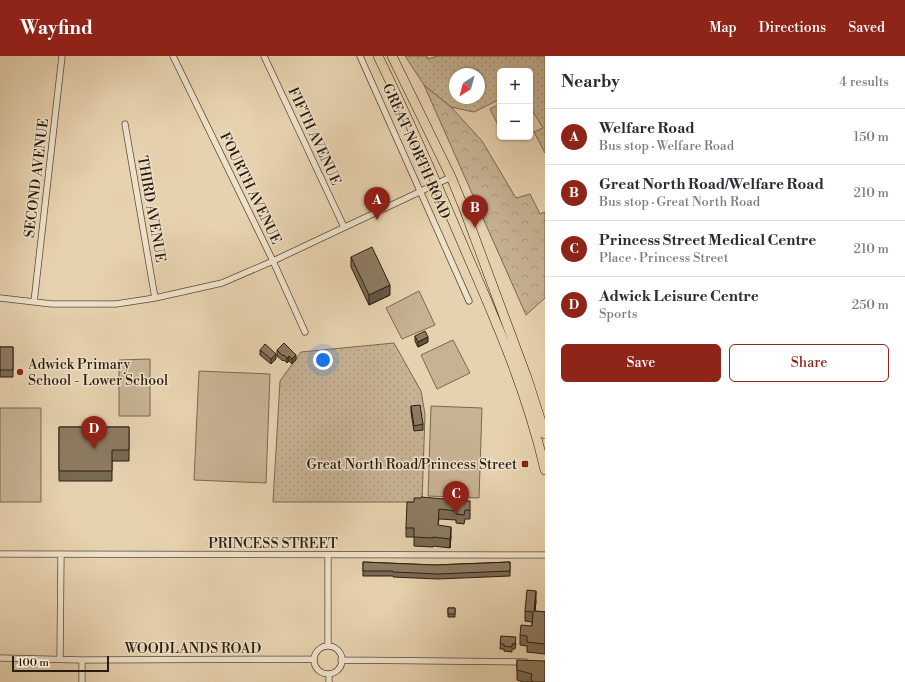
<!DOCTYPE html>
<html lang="en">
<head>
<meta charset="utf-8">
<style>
  :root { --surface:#fff; --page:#f7f7f7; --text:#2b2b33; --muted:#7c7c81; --line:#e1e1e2; --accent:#8f2418 }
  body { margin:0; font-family:"Libre Bodoni",serif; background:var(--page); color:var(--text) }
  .controls { position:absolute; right:12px; top:12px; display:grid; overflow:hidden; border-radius:6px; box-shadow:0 1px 3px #0004 }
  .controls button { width:36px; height:36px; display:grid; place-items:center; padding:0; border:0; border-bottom:1px solid var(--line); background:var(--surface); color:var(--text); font:20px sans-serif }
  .compass { position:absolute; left:449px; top:12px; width:36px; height:36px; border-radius:50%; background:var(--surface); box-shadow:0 1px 3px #0004; rotate:216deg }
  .scale { position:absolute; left:12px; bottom:10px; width:97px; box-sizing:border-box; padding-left:4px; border:2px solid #2b1c0e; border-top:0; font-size:11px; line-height:14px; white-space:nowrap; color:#2b1c0e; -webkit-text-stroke:3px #efe2cb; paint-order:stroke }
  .you { position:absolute; left:323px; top:304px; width:14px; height:14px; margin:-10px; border:3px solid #fff; border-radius:50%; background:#1a73e8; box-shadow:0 0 0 6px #1a73e833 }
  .badge { display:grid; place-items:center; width:26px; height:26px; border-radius:50%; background:var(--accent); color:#fff; font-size:13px; font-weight:700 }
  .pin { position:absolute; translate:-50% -33px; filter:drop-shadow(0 1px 2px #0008) }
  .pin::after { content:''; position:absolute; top:21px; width:14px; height:12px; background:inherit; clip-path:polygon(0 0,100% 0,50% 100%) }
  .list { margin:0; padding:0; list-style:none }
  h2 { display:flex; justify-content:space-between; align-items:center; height:52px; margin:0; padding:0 16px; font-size:17px }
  h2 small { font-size:13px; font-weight:400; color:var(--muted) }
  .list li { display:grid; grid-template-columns:26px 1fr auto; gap:12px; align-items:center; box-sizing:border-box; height:56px; padding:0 16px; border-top:1px solid var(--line) }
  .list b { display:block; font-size:15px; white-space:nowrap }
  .list p { margin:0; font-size:13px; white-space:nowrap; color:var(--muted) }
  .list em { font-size:13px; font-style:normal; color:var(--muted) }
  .actions { display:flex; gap:8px; padding:12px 16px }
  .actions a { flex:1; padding:9px 0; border:1px solid var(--accent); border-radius:6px; text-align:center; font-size:14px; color:var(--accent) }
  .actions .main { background:var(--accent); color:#fff }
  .map { position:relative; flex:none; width:545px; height:626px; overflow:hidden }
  header { display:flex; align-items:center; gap:24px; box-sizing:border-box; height:56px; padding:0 20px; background:var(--accent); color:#fff }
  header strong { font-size:19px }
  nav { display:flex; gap:22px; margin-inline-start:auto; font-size:14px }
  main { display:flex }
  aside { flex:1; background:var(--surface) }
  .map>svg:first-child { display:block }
  .grass { fill:#c7b394; stroke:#796851 }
  .forest { fill:url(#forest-crowns); stroke:#796851 }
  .park { fill:url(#park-dots); stroke:#796851; fill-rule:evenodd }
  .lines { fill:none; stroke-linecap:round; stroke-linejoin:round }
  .minor-casing { stroke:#5a4a36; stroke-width:7 }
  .trunk-casing { stroke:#2b1c0e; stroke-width:10 }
  .minor { stroke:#efe2cb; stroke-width:5.5 }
  .trunk { stroke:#e7d2af; stroke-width:9 }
  .wall { fill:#796a54; stroke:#2b1c0e }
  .shaded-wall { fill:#635645; stroke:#2b1c0e }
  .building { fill:#8d7b62; stroke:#2b1c0e }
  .poi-dot { fill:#8f2418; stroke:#efe2cb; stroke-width:1.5 }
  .labels { text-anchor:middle; stroke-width:3; stroke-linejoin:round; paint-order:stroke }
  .street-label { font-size:14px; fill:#2b1c0e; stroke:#efe2cb }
  .poi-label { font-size:14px; fill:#2b1c0e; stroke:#efe2cb; text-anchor:start }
</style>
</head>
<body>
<header>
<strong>Wayfind</strong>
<nav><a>Map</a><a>Directions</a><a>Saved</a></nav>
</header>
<main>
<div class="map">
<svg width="545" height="626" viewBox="0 0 545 626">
  <defs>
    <pattern id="forest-crowns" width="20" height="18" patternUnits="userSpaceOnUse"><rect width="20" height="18" fill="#c7b394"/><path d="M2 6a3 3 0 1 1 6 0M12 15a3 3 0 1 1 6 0" fill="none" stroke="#ab997e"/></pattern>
    <pattern id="park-dots" width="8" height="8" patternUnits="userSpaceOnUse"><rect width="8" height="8" fill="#c7b394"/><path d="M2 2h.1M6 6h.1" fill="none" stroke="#ab997e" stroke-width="1.8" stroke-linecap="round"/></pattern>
  </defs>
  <rect width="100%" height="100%" fill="#e7d2af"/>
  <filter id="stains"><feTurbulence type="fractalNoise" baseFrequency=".005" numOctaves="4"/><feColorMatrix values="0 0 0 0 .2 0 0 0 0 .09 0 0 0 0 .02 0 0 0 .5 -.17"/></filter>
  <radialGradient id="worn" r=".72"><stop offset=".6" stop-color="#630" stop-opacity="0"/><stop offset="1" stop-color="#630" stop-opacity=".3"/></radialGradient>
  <!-- grass -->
  <path class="grass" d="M500,48v25l-10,-20z
    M419,235l16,34 -33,14 -16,-31z
    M453,284l17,33 -33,16 -16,-34z
    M150,303v57h-31v-56z
    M199,315l71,3 -4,109 -72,-3z
    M431,350l51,2 -3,90 -51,-2z
    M0,352h41v94h-41z"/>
  <!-- forest -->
  <path class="forest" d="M424,29l27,22 31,34 34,57 14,-4 10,20 5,-2v86l-19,17z"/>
  <!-- park -->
  <path class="park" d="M405,0h22l1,3 9,-3h108v97l-11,-21 9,-4 -13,-21v-36h-30v28l-26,13 -23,-5 -27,-22zM455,18h24v24h-24z
    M394,287l27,48 4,23 -3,88h-149l7,-121 21,-29z"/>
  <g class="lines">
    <defs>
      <path id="minor" d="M173,0l100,205 32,71
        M264,0l80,171
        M360,0l109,245
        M125,68l30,174
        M0,242l52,6h64l39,-6 67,-15 51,-22 178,-84
        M34,246l28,-246
        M0,498l545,1
        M328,590v-91
        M314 604a14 14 0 1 1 28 0a14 14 0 1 1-28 0Z
        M0,602l82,2 232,-1
        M60,603l1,-105
        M82,604v22
        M341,604l184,2
        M329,626v-8"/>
      <path id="trunk" d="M378,0c31,64 60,130 88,196 31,71 62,143 79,218
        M392,0l59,121 12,29 64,172 18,56"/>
    </defs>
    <!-- minor casing -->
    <use href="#minor" class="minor-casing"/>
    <!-- trunk casing -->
    <use href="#trunk" class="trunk-casing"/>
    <!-- minor -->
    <use href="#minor" class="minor"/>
    <!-- trunk -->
    <use href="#trunk" class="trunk"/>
  </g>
  <!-- wall -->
  <path class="wall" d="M351,201l39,38 -21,10 -18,-38z
    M415,280l13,6 -10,5 -3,-6z
    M0,291h13v30h-13z
    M260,294l16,9 -5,5 -11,-9z
    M277,294l19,10 -4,4 -3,-3 -2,2 -3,-3 -1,1 -6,-5z
    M411,350l12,18v6l-9,1 -3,-19z
    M59,371h70v34h-17v20h-53z
    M414,446l56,8v9h-5l-1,5 -8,-1v-3l-17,-1 -1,6 13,11 -1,12 -17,-2v1l-19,-1v-9h-8v-9z
    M363,506l72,3 75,-3v14l-72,3 -45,-2v-1h-30z
    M536,545l-1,10 10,1v42l-18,-2v-6l-7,-1v-10l12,-9v-4l-7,-1v-10z
    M448,552h7v9h-7z
    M501,580l15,7 -1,6h-3v3l-8,-1v-2h-4z
    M517,604l28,22h-21l-7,-2z"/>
  <!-- shaded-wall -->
  <path class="shaded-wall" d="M390,229v10l-21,10v-10z
    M428,281v5l-10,5v-5z
    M276,298v5l-5,5v-5z
    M296,299v5l-4,4v-5z
    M289,300v5l-2,2v-5z
    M451,471v9l-1,12v-9z
    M536,535v10l-2,20v-10z"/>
  <!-- building -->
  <path class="building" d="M372,191l18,38 -21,10 -18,-38z
    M425,275l3,6 -10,5 -3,-6z
    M284,287l12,12 -4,4 -3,-3 -2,2 -3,-3 -1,1 -6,-6z
    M265,288l11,10 -5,5 -11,-9z
    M0,291h13v23h-13z
    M420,349l3,19 -9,2 -3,-20z
    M59,371h70v23h-17v21h-53z
    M421,441l49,4v9h-5l-1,5 -8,-1 1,-3 -18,-2 -1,16 13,2 -1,12 -17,-2v1l-19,-1v-9h-8l1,-26h7v-4h7z
    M363,506l72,3 75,-3v9l-72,3 -45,-2v-1h-30z
    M527,534l9,1 -2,20 11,1v32l-18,-2v-6l-7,-1 1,-10 11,1 1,-14 -8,-1z
    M448,552h7v6h-7z
    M501,580l15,1 -1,7h-3v3l-8,-1v-2h-4z
    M517,604l28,1v21h-11l-3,-2 1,-6 -15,-4z"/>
  <!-- markers -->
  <g class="poi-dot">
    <circle cx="20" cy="316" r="4"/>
    <rect x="521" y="404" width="8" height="8" rx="2"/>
  </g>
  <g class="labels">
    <!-- street labels -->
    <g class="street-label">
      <text transform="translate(315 80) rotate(65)" y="5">FIFTH AVENUE</text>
      <text transform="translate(417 95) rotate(66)" y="5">GREAT NORTH ROAD</text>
      <text transform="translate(36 122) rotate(-83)" y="5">SECOND AVENUE</text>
      <text transform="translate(251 132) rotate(64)" y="5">FOURTH AVENUE</text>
      <text transform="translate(152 153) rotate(80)" y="5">THIRD AVENUE</text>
      <text x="273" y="492">PRINCESS STREET</text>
      <text x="193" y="597">WOODLANDS ROAD</text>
    </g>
    <!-- poi labels -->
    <g class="poi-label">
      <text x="28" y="313">Adwick Primary<tspan x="28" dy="16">School - Lower School</tspan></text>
      <text x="517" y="413" text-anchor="end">Great North Road/Princess Street</text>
    </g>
  </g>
  <rect width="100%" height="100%" filter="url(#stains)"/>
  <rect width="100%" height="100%" fill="url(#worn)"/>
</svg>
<div class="controls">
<button>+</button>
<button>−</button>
</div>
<svg class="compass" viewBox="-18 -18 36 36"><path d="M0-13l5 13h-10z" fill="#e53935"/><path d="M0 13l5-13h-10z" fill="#7c7c81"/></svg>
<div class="scale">100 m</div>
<div class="you"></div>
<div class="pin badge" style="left:377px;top:164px">A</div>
<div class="pin badge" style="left:475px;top:172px">B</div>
<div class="pin badge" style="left:456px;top:458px">C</div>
<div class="pin badge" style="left:94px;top:393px">D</div>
</div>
<aside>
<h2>Nearby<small>4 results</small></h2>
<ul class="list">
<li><span class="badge">A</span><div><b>Welfare Road</b><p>Bus stop · Welfare Road</p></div><em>150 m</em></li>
<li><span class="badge">B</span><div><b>Great North Road/Welfare Road</b><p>Bus stop · Great North Road</p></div><em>210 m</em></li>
<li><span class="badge">C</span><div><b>Princess Street Medical Centre</b><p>Place · Princess Street</p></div><em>210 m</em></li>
<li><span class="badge">D</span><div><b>Adwick Leisure Centre</b><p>Sports</p></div><em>250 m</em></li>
</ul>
<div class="actions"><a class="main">Save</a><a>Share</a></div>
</aside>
</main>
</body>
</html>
